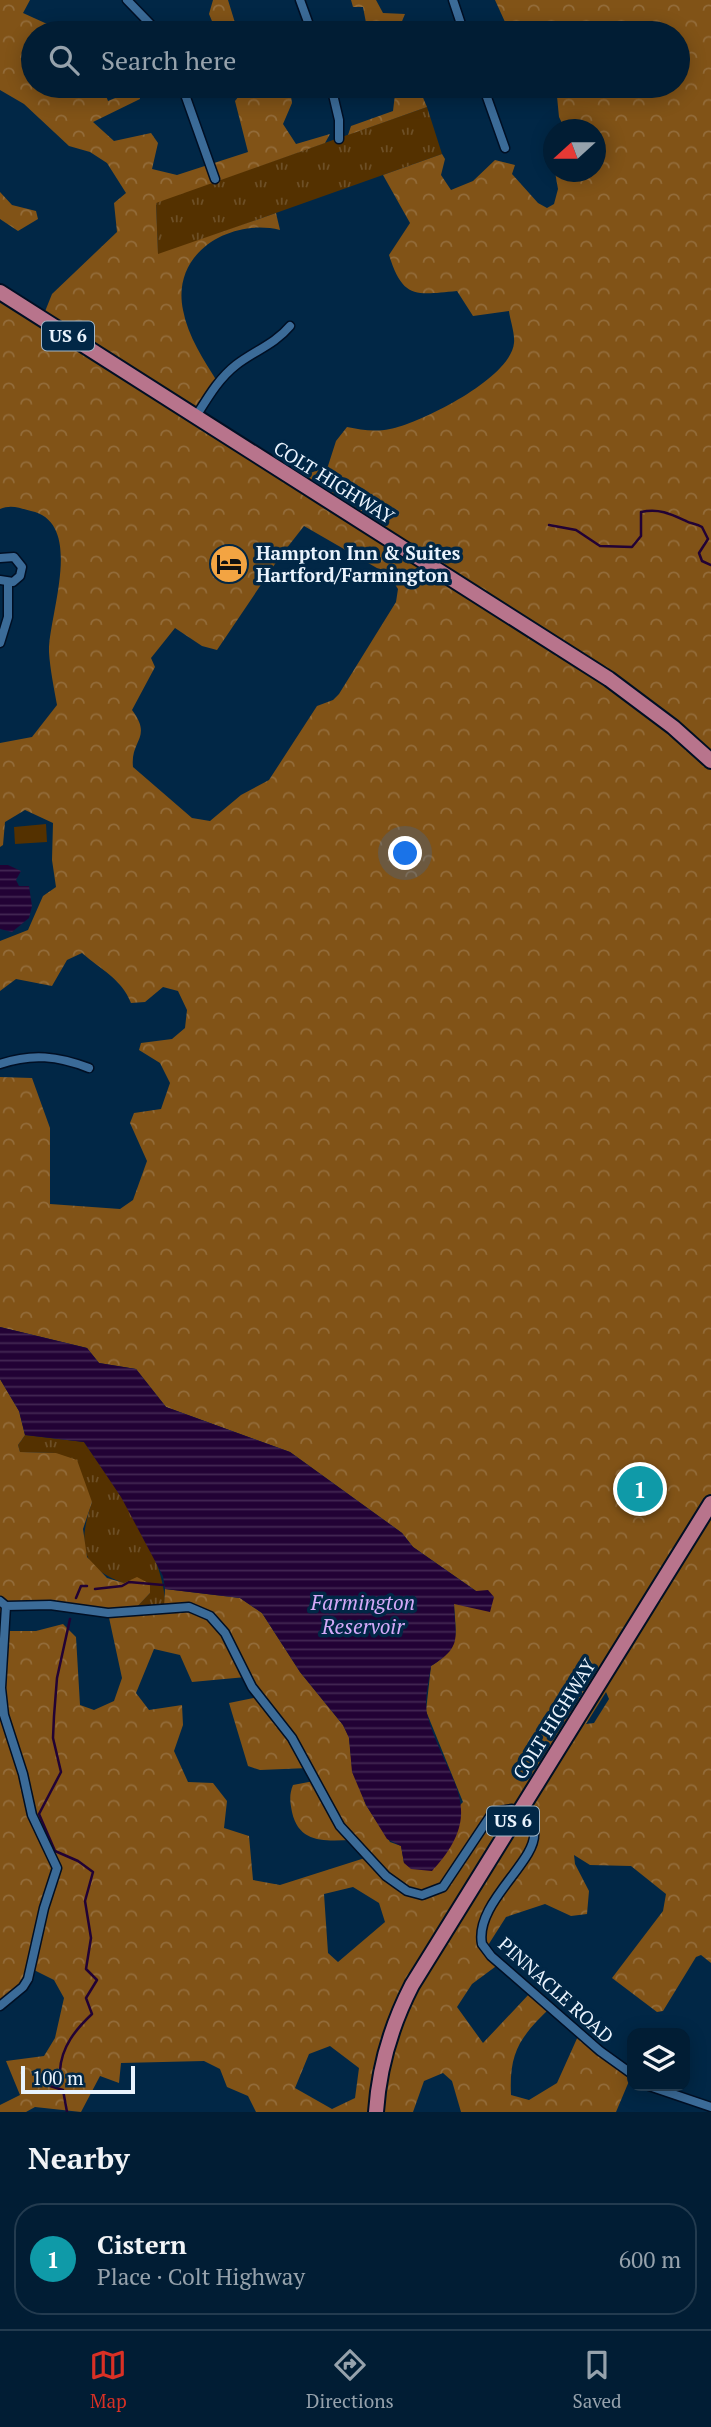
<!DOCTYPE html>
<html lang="en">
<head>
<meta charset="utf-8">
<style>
  :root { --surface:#011d34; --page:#0b263c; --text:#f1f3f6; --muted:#96a2ac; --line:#233b4f; --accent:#d93025 }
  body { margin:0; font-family:"PT Serif",serif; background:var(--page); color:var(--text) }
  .controls { position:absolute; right:21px; bottom:21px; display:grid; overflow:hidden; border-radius:14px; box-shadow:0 4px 18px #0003 }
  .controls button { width:63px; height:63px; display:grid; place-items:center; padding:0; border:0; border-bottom:2px solid var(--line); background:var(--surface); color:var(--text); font:35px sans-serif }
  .compass { position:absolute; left:543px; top:119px; width:63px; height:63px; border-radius:50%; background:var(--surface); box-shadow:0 4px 18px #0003; rotate:249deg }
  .scale { position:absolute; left:21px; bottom:18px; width:114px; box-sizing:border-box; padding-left:7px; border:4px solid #e9f3fd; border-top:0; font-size:19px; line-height:24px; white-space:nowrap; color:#e9f3fd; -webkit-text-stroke:5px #012746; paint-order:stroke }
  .you { position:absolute; left:406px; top:854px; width:24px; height:24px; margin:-18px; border:5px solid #fff; border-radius:50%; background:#1a73e8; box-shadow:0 0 0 10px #1a73e833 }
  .badge { display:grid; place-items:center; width:46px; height:46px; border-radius:50%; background:var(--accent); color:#fff; font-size:23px; font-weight:700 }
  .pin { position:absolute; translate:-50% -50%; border:4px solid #fff; box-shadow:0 2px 7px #0006 }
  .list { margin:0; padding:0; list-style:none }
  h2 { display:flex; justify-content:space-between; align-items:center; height:91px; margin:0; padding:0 28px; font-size:30px }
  h2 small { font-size:23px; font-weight:400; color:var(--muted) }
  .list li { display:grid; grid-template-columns:46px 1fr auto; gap:21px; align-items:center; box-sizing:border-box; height:112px; margin:0 14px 14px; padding:0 14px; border:2px solid var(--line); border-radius:28px }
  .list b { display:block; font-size:26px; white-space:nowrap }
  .list p { margin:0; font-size:23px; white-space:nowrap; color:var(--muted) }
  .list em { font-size:23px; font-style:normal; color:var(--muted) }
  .icon { flex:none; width:38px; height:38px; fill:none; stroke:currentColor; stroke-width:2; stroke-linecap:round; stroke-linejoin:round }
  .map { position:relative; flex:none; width:711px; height:2112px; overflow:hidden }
  .search { position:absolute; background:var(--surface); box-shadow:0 4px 18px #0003; left:21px; right:21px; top:21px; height:77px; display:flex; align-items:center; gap:18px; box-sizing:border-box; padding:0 24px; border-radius:38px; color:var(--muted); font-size:26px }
  .sheet { height:217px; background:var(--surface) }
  nav { display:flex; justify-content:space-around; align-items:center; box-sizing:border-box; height:98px; border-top:2px solid var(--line); background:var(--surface); font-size:19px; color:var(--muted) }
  nav a { display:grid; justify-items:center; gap:4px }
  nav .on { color:var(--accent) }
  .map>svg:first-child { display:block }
  .grass { fill:url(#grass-tufts) }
  .forest { fill:url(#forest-crowns); fill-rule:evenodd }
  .pitch { fill:#543100 }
  .water { fill:url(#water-rules) }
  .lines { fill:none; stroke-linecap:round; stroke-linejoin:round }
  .stream { stroke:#220235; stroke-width:2.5 }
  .minor-casing { stroke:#000f24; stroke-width:11 }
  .trunk-casing { stroke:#000f24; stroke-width:18 }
  .minor { stroke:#3b6b98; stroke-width:8 }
  .trunk { stroke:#b8748c; stroke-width:14 }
  .labels { text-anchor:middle; stroke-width:7; stroke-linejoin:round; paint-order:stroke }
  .shield { fill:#012746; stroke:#a3b6c6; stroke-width:2 }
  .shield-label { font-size:18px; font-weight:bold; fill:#e9f3fd }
  .street-label { font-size:19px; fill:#e9f3fd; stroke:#012746 }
  .poi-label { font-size:19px; font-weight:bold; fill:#e9f3fd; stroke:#012746; text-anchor:start }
  .water-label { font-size:21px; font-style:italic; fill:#d4a9f8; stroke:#012746 }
</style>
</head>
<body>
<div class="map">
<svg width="711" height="2112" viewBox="0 0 711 2112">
  <defs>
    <pattern id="grass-tufts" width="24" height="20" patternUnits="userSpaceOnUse" patternTransform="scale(1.75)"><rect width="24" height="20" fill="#543100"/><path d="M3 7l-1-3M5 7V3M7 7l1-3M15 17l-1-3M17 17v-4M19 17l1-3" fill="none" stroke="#6d4f26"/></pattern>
    <pattern id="forest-crowns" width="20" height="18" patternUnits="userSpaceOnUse" patternTransform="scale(1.75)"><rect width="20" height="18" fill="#815317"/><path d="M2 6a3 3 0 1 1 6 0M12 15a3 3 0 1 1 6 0" fill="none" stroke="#936c3a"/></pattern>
    <pattern id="water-rules" width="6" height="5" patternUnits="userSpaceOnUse" patternTransform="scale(1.75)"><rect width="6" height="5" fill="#220235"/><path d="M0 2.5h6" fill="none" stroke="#422753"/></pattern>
  </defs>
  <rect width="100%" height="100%" fill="#012746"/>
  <!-- grass -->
  <path class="grass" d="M427,107l15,47 -284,101 -2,-53z
    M25,1435l59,7c30,44 83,113 81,166l-33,4 18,-19c-54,-20 -80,-26 -58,-91l-36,-49 -36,-1 -2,-7z"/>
  <!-- forest -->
  <path class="forest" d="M0,0h30l-7,13 44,20h-34v53h69l6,15 31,-13 1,11 -47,23 21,19 37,-8 7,10 -6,26 25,6 71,-23 -13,-51 12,-15h22l5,9 16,-5 2,13 -9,21 13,20 34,-10 -5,9 -169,60 2,51 118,-41 4,17c-49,-12 -109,22 -97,80 5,27 21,50 35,73l-23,35 98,62 35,-14 8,-25 11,-14c14,3 28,5 43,2 31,-6 121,-51 124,-86 1,-10 -4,-23 -5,-32l-36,5 -16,-25c-42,4 -54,8 -68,-36l21,-32 -27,-48 59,-21 3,5 -4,16 10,15 22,-9 22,-21 20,5 -3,9 26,29 9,5 7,-4 4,-15 -3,-17h41v-42l-31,-1 -6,-12 -3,-31h122v-53h-168l-15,-33h216v1963l-10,-8 -5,2 -33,54 -6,1 -45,-34 51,-67 3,-17 -35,-28 -41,-1 -16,-10 1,9 14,27 -2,23 -16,2 -26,-12 -39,13 -21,33 14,14 -27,20 -15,23 26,36 48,-51 19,16c-30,29 -41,44 -39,87l18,5 28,-17 22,-49 53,40 -16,38h-155l-9,-31 -9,-8 -19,8 -11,31h-157l-8,-16 -21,-9 -7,-18 -16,-8 -83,2 -2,20 -19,-7 -19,36 -46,-5 -9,5h-26v-7l20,-10 -14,-34 38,-5 11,-18 9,-40 -10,-18 -22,-11 -4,10 -28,27v-627l19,32 6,24 -7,10 2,7 36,1 21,7 15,42 -9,27 4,28 20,21 17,5 13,-6 13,7v9l-17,18 31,-3 1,-19 75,9 22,15 38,59 43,53 6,12 3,30 14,38 24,37 11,4 3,17 59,-61 -37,-91 5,-45c30,-18 25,-30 23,-62l22,-13 -63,-44 -11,-14 -112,-81 -124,-45 -30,-38 -37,-6 -12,-15 -87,-21v-250l32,1 18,50v76l70,5 13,-9 14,-39 -17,-38 4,-10 27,-4 9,-26 -10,-20 -21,-13 2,-7 31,-4 13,-11 2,-18 -9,-19 -15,-4 -18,15 -14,1c-10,-25 -30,-33 -49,-50l-15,7 -15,26 -36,-7 -16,12v-50l28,-11 15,-34 13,-9 -4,-27 1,-37 -28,-13 -20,12 -2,23 -3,2v-104l32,-6 25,-32c-3,-17 -7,-36 -8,-53 -1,-36 37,-129 -18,-141 -11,-3 -20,-7 -31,-2v-217l42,27 10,-25 65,-62 -3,-29 12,-10 -19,-30 -17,-11 -21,-6 -45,-42 -24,-14zM304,526l85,49 9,14 -2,13 -57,92 -6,6 -16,6 -48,74 -28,15 -31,26 -18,-3 -59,-51c-3,-27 20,-29 -1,-57l23,-43 -4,-9 24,-30 27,18 15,4 62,-92zM6,1606l102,7 14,65 -8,23 -20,9 -14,-5 -4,-68 -13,-13 -27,7h-31zM154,1649l26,6 12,27 54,-5 12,20 -29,6 19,63 12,4 48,-2 6,13 -21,4c-4,10 -3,16 -1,27 7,32 34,29 60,28l16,17 -88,28 -27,-5 -4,-44 -25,-8 3,-27 -14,-18 -25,-1 -14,-31 9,-26 -1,-20 -33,5 -13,-17zM606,1692l3,7 -15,24 -8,1zM353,1887l26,16 6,19 -47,40 -10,-9 -4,-59zM330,2046l29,22 -4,30 -23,11 -37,-21 14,-34z
    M213,0h15l8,26 14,3 1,4h-34l-8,-19z
    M351,0h25l7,13 22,1 -5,12 12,7h-48l3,-5 -4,-21h-10z
    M396,86h22l9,21 -79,28 3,-9 42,-15z
    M0,192l12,13 24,6 2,8 -20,12 -18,-12z"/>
  <!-- pitch -->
  <path class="pitch" d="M46,824l1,18 -32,2 -1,-17z"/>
  <!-- water -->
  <path class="water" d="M0,865h8l13,6 -5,9 3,6h10l3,20 -3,12 -17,14 -12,-3z
    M0,1327l87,21 12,15 37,6 30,38 124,45 112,81 11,14 63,44 12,-1 6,7 -4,15 -36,-8c1,35 9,42 -23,62 -2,14 -7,34 -4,48 18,67 64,93 5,157l-21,-2 -7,-6 -3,-17 -14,-7 -21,-34 -14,-33 -3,-34 -6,-13 -43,-53 -38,-59 -22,-15 -75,-9 -2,-13 -42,-79 -37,-55 -59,-7 -6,-24 -19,-32z"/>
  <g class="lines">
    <!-- stream -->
    <path class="stream" d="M549,525l27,5 24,16 32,1 9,-11v-24c18,-4 30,2 45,9 5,3 10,2 16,6l6,12 -9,14 3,8 9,4
      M95,1589l27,-3 7,-4 34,3
      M76,1598l5,-12h6
      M67,2112l-4,-22 -13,-4 1,-8 9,-7c1,-24 16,-42 32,-57l-6,-16 11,-18 -11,-11 5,-31 -6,-37 8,-29 -15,-11 -23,-10 -16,-37 22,-42 -8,-34 1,-22 3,-38 13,-59"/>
    <defs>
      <path id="minor" d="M127,0l32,33
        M300,0l12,33
        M453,0l11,33
        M182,86l33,93
        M331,86l8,34v19
        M483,86l22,62
        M195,418c12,-19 23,-39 41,-53 18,-14 39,-21 54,-39
        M0,558l14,-1 8,10 -2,9 -7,6 -13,-2
        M0,643l8,-26v-34
        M0,1064c32,-11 58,-8 89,4
        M0,1601l6,5 44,-1 58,8 81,-6 21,9 15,17 27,54 40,51 48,88 46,50 21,15 15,4 21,-8 50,-75 19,-3c9,5 21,11 22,23 4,29 -60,71 -52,112l9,12 109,95 32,23
        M0,2006l23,-19 5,-8 16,-71 13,-40 -25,-53 -9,-41 -19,-59 -3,-27 5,-82
        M649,2086l62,21"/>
      <path id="trunk" d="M0,292l609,387 64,48 38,34
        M376,2112c3,-46 15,-86 36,-127l299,-482"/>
    </defs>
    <!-- minor casing -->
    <use href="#minor" class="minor-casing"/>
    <!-- trunk casing -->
    <use href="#trunk" class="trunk-casing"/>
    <!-- minor -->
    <use href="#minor" class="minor"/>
    <!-- trunk -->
    <use href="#trunk" class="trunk"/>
  </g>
  <!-- icons -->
  <defs>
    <symbol id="hotel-disc" viewBox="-11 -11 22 22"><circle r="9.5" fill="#f3a442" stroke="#012746"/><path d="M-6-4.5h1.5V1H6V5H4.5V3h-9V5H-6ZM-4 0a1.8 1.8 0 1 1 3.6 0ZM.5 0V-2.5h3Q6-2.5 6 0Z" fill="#111"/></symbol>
  </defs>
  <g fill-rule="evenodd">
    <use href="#hotel-disc" x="207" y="542" width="44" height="44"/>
  </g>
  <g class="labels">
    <!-- shield labels -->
    <g class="shield">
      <rect x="42" y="321.5" width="52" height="29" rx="5"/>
      <rect x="487" y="1806.5" width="52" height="29" rx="5"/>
    </g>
    <g class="shield-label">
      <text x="68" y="342">US 6</text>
      <text x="513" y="1827">US 6</text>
    </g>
    <!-- street labels -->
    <g class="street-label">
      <text transform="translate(334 482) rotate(32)" y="7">COLT HIGHWAY</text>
      <text transform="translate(554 1719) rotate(-58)" y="7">COLT HIGHWAY</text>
      <text transform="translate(556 1990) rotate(42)" y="7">PINNACLE ROAD</text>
    </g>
    <!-- poi labels -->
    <g class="poi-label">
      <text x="256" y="560">Hampton Inn &amp; Suites<tspan x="256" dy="22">Hartford/Farmington</tspan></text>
    </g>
    <!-- water labels -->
    <g class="water-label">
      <text x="363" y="1610">Farmington<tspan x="363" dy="24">Reservoir</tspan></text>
    </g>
  </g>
</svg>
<div class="controls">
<button><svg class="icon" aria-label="layers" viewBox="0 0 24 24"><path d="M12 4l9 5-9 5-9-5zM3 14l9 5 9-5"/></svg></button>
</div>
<svg class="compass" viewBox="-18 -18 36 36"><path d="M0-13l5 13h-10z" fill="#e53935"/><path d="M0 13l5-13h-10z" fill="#96a2ac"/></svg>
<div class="scale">100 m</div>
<div class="you"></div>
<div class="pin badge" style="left:640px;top:1489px;background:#0f9aa8">1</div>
<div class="search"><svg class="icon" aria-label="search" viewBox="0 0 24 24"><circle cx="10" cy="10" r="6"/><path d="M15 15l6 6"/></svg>Search here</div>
</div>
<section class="sheet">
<h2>Nearby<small></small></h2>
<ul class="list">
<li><span class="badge" style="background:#0f9aa8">1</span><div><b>Cistern</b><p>Place · Colt Highway</p></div><em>600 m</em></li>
</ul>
</section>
<nav>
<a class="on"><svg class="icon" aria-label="map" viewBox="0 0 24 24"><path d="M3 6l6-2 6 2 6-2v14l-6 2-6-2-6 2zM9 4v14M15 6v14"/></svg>Map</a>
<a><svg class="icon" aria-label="directions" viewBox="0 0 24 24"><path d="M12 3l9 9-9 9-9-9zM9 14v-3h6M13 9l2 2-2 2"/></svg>Directions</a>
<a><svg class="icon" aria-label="saved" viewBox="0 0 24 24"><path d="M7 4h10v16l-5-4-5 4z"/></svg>Saved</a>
</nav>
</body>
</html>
